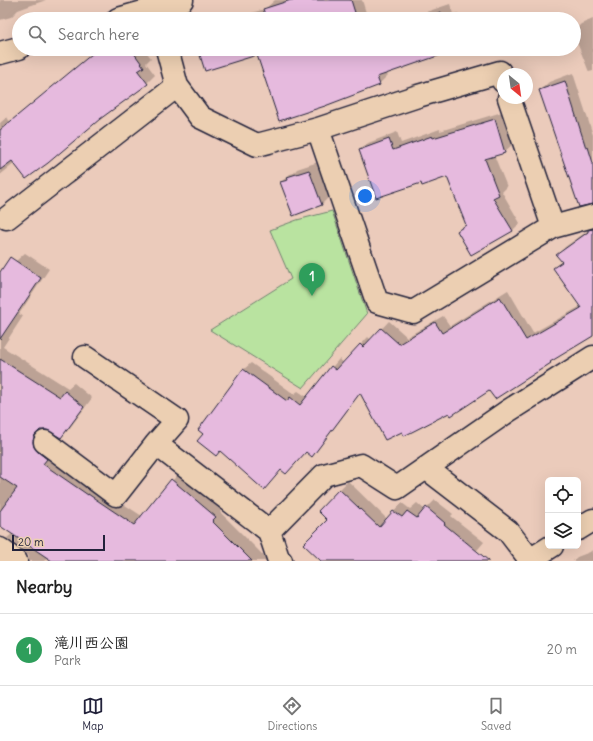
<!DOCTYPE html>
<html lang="en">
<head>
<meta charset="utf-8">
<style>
  :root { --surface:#fff; --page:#f2f2f2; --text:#222; --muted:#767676; --line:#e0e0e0; --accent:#22223b }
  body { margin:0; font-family:Delius,"Klee One",sans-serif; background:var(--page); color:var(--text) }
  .controls { position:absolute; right:12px; bottom:12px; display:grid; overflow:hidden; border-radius:6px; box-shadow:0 4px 16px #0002 }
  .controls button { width:36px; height:36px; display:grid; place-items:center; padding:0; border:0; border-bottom:1px solid var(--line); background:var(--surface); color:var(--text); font:20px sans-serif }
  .compass { position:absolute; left:497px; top:68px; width:36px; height:36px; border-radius:50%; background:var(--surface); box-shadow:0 4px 16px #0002; rotate:151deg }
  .scale { position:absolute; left:12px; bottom:10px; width:93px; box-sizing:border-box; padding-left:4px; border:2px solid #22223b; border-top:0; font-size:11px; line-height:14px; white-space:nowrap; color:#22223b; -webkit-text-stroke:3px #eccfb2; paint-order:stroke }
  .you { position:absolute; left:365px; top:196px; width:14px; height:14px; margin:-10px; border:3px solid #fff; border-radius:50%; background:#1a73e8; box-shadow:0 0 0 6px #1a73e833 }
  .badge { display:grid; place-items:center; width:26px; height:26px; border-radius:50%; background:var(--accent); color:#fff; font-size:13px; font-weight:700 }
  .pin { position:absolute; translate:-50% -33px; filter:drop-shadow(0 1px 2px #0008) }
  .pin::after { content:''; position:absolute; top:21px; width:14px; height:12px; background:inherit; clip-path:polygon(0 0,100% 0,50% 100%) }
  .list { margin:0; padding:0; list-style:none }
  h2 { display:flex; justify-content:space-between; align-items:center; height:52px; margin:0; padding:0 16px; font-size:17px }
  h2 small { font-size:13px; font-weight:400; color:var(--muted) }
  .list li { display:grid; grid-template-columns:26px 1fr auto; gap:12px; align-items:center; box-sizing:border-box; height:72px; padding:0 16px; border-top:1px solid var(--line) }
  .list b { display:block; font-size:15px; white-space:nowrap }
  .list p { margin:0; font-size:13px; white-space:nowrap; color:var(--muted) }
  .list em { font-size:13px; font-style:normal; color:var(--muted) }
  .icon { flex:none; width:22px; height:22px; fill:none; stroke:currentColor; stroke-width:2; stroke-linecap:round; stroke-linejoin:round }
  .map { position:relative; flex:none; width:593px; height:561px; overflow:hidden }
  .search { position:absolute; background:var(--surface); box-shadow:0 4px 16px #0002; left:12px; right:12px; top:12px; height:44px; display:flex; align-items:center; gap:10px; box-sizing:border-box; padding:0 14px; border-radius:22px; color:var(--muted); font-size:15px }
  .sheet { height:124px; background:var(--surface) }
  nav { display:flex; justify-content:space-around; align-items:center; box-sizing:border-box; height:56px; border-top:1px solid var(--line); background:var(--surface); font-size:11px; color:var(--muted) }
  nav a { display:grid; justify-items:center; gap:2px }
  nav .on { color:var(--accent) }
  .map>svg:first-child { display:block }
  .green { fill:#b9e3a0; stroke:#6e826e }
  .shadow { fill:#0003 }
  .building { fill:#e6bade; stroke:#22223b }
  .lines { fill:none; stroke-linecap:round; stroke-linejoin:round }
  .street-casing { stroke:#22223b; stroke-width:25 }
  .street { stroke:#eccfb2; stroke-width:22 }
</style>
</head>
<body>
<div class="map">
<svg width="593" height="561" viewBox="0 0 593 561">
  <rect width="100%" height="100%" fill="#ebcbbb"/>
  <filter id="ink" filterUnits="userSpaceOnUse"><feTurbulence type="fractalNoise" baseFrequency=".025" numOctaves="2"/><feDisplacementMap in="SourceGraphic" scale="8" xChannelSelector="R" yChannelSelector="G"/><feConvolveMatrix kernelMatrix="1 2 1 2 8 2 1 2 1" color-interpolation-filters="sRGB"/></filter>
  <g filter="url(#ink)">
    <!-- green -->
    <path class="green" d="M332,211l35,103 -64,74 -93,-58 81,-51 -21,-49 27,-10z"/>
    <!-- shadow -->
    <path class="shadow" d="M0,0h46l-28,10 -7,7 -11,3z
      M275,0h87l6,19h-136l33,-10z
      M450,4l3,10 5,-1 2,6h-55z
      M593,19v52l-4,1 -15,-37v-4l7,-7z
      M104,49h40l7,9 -5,5 9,12 -8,8 -48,35 -84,45 -15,12v-52l7,-6 3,5z
      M199,49h256l-68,24 1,2 -9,9 -121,-30z
      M573,73l20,62v61l-53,-106 9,-8z
      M502,112l10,33 -8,7 -10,3 13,32 -5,5 18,31 -8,8h-54l8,-7 -19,-48 -26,5 -61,-30 8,-8 29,-11 4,11 39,-14v2z
      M318,162l12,34 -8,8 -41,-22 9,-8 4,-1 3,-4z
      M593,227v105l-97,66 -6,-9 -41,23 -47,18 -41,-38 -42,56 -7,8 -6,-5 -20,22 -4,-4 -18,20 -60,-56 39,-63 8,-7 43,31 4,-3 9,6 32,-38 5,4 24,-26 3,3 18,-19 18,16 36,-21 7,10 58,-36 25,43 48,-27 -27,-37 8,-8 -4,-6 7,-8z
      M25,253l24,16 -30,45 4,2 -20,31 65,41 6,-5 18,15 -23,31 -8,8 -14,-8h-6l1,10 55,48 45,29 38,-44 44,36 -4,4 49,49h-216l-5,-4 -4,4h-15v-5l-5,-5 -17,-13 5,-4 -12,-9v-240l16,-24z
      M348,481l39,38 15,-16 8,6 7,-6 8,7 10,-10 18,14 -2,2 33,26 -16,19h-127l-13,-42 -9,-8z
      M593,549v12h-20l4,-4 13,-5z"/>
    <!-- building -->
    <path class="building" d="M291,0h60l6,19h-109l17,-5 -2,-5z
      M441,12l3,7h-23z
      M98,49h33l13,18 -6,4 10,13 -48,35 -52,44 -22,16 -14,-18 -12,9v-40z
      M198,49h257v1l-78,27 3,8 -55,21 -46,15 -22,-66 -52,16z
      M565,81l21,67 2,-1 5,16v41l-14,3 -40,-117z
      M495,119l10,34 -20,6 14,36 -6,3 20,33 -42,24 -14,-24 9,-6 -19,-48 -25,9 -1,-3 -45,15 -17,-48 30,-11 4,11 39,-14 1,2z
      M309,170l13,35 -29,11 -13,-34 8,-2 -1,-3z
      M593,229v107l-43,26 1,1 -56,36 -6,-8 -38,25 -2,-3 -45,23 -2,-4 -17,8 -25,-47 -48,64 -6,-5 -20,22 -5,-4 -17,20 -44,-39 -4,5 -19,-15 6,-7 -5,-4 45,-61 44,32 3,-4 10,8 31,-39 5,4 24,-26 3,3 18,-19 18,16 36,-22 7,11 58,-36 26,43 55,-32 -28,-40 9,-6 -6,-7 32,-23v-2z
      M10,257l31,21 -41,61v-67z
      M0,359l60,38 5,-6 19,16 -23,31 -14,-8h-7l-5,5 -2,6 1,6 4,5 9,7 -4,5 45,31v-1l46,31 37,-46 45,38 -4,4 40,40h-200l-52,-35v-15l17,-23 -17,-11z
      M339,489l40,38 14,-16 9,6 5,-6 10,7 9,-11 19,16 -1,1 45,37h-168l-18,-17 24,-24 -9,-9z"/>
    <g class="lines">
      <defs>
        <path id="street" d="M157,8l25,-8
          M118,19l39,-11 2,11
          M167,49l10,37 23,31 57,28 61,-16 59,173 36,10 140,-85 40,-11
          M0,53l19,-5
          M509,98l44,129
          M318,129l100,-33 82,-24 3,9
          M7,218l170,-132
          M85,357l92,63 -21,24
          M45,442l71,53 40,-51 113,87 9,27 3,3
          M426,468l82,63 23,30
          M578,529l15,-9
          M269,531l55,-56 37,-10 36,23 111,-77 85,-54
          M0,549l16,12
          M528,561l24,-15"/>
      </defs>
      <!-- street casing -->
      <use href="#street" class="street-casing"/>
      <!-- street -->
      <use href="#street" class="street"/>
    </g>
  </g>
</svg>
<div class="controls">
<button><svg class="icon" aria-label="locate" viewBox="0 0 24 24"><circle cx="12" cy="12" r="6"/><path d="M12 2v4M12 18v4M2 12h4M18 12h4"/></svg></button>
<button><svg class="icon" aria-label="layers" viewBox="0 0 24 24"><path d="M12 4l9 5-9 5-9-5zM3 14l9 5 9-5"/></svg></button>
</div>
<svg class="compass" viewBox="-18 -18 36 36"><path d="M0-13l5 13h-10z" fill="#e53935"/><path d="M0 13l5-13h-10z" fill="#767676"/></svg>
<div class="scale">20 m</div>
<div class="you"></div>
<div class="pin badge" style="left:312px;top:296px;background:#2e9e5b">1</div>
<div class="search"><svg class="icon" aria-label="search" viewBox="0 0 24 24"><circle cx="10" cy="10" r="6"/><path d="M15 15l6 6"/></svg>Search here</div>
</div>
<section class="sheet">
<h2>Nearby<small></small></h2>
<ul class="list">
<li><span class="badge" style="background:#2e9e5b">1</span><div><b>滝川西公園</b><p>Park</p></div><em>20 m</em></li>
</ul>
</section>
<nav>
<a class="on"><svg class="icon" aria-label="map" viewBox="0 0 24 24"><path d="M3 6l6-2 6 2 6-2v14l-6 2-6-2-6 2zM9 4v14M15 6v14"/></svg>Map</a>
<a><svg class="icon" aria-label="directions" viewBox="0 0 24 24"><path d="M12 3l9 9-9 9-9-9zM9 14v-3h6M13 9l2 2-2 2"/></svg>Directions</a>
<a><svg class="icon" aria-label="saved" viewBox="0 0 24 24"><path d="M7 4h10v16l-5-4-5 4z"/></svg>Saved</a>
</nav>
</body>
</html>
